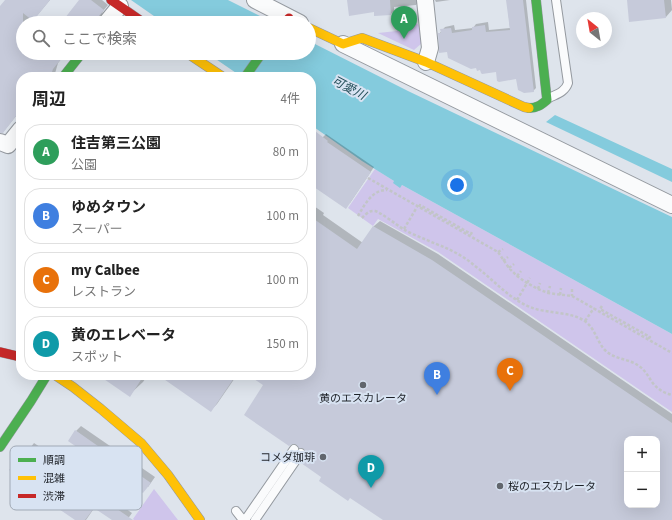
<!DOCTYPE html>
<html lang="ja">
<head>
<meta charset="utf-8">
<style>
  :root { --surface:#fff; --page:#f6f6f6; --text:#222; --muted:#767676; --line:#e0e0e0; --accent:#61666d }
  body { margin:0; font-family:"Source Sans 3","Noto Sans JP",sans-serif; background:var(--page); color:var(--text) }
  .controls { position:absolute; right:12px; bottom:12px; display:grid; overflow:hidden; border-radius:8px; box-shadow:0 4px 16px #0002 }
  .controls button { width:36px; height:36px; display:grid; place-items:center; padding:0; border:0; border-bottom:1px solid var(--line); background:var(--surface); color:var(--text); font:20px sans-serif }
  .compass { position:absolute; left:576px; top:12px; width:36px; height:36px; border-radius:50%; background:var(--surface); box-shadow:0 4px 16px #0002; rotate:329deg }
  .you { position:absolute; left:457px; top:185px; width:14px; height:14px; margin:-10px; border:3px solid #fff; border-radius:50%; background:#1a73e8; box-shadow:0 0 0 6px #1a73e833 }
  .badge { display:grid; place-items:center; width:26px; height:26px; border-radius:50%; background:var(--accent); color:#fff; font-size:13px; font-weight:700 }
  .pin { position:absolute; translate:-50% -33px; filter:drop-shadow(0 1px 2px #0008) }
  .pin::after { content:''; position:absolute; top:21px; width:14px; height:12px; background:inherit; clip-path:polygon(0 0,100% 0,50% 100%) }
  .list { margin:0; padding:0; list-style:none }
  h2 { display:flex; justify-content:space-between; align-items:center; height:52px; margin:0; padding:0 16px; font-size:17px }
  h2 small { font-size:13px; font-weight:400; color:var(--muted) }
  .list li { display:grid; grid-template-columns:26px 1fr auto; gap:12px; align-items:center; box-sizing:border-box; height:56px; margin:0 8px 8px; padding:0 8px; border:1px solid var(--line); border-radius:16px }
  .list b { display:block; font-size:15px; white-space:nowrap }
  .list p { margin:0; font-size:13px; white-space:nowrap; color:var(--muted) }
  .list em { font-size:13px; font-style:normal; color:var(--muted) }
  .icon { flex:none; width:22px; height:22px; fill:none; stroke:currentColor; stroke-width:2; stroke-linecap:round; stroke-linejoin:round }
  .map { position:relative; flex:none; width:672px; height:520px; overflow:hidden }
  .search { position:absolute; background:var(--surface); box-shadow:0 4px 16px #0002; left:16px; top:16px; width:300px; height:44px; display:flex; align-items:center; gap:10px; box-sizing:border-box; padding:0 14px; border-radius:22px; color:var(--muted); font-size:15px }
  .panel { position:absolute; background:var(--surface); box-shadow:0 4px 16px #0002; left:16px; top:72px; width:300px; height:308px; border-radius:16px }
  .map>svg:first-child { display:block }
  .green { fill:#cfc5eb }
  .water { fill:#84cbdd }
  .shadow { fill:#0003; fill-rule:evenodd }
  .building { fill:#c6cada; fill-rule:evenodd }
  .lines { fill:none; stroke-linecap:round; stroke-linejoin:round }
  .lane-casing { stroke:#94999f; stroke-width:10 }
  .street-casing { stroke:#94999f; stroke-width:18 }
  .fast-casing { stroke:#94999f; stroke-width:10 }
  .slow-casing { stroke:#94999f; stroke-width:10 }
  .jam-casing { stroke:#94999f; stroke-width:10 }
  .path { stroke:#c2c5c7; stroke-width:2.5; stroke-dasharray:3 2; stroke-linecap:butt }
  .lane { stroke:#fafbfc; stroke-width:8 }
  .street { stroke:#fafbfc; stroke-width:16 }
  .fast { stroke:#4caf50; stroke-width:9 }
  .slow { stroke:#ffc107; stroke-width:9 }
  .jam { stroke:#c62828; stroke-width:9 }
  .poi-dot { fill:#61666d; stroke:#d8e3f2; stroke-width:1.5 }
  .labels { text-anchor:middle; stroke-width:4; stroke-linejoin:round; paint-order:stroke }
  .poi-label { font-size:11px; fill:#1e2228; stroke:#d8e3f2 }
  .water-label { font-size:12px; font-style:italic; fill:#1f4b55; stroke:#d8e3f2 }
  .key { fill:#d8e3f2; stroke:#a0a9b5; stroke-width:1 }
  .key-label { font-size:11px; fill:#1e2228 }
</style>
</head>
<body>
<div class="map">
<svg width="672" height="520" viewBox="0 0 672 520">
  <rect width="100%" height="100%" fill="#dee4ec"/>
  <!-- green -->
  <path class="green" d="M416,23l5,4 1,16 -8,7 -36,-17 19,-2 4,-6z
    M375,169l19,12 6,6 2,-2 270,149v78l-234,-160 -60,-33 -5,7 -25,-18z
    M154,489l24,31h-44l-1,-1z"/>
  <!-- water -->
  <path class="water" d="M131,0h97l46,23h-110z
    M309,41l99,50 264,126v117l-270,-149 -2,3 -7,-5 1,-2 -32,-20 -51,-36v-48h-69l-35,-24h102z
    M555,115l117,54v13l-126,-60z"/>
  <!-- shadow -->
  <path class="shadow" d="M7,0h43l-15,18 6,5h-18v30h43l-8,10 -4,14h-33v41l-4,-3 -14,17 -3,-1v-123z
    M80,0h22l6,5 -5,6 -2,6 -4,6h-33z
    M348,0h71v1l-3,4 -22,2v4l-3,3 -16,1v-4z
    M435,0h15l-14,2z
    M507,0h19l10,88 -3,3 -16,-13 -20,-7 -16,-2 -33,-18 -9,-17 6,-7 9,-2 1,5 18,-2 3,-4 12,-2 1,8 21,-2z
    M628,0h43l1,10 -6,7z
    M326,134l48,33 -24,36 -39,-20v-30l11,-15z
    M311,204l13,9 -1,2 40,28 11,-17 6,-5 58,33 234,160v106h-287l-62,-43 -16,-23v-3l-42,-66 -15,-10h61zM627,439h30v66h-30z
    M100,375h48l-5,7 -14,13z
    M159,375h78l-20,29 -6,6z
    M81,426l74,51 -7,10 -72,-56z
    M34,443l9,6v2l89,62 -5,7h-14l-18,-13 -9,13h-9l-59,-62 4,-3 2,1z"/>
  <!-- building -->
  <path class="building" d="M5,0h45l-17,21 -10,-8v40h43l-13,16 -2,6v2h-30v43l-5,-4 -13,17h-3v-127z
    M79,0h12l13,10 -6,7 -1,6h-36z
    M347,0h43l1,15 -17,1v-4l-25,4z
    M506,0h17l11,92 -10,1 -6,-3 -2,-11 -17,3 -2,-1 -1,-9 -14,2 -1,-1 -1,-3 -3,1 -1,-3 -5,1 -23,-11 -1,-6 -8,1v-6l-1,-14h3l-1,-4 11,-1 1,5 20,-3v-3l13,-2 1,7 24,-2z
    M627,0h37l2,18 -37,4z
    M311,128l17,13 -1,1 44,30 -25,37 -35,-24z
    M311,217l46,32 16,-23 59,34 240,163v97h-289l-33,-22 -2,3 -29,-20 2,-4 -20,-14 5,-9v-3l-2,-2 -5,-1 -2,-3 -2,-1h-3l-3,2 -45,-31 19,-30 -15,-10h63zM627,439h30v66h-30z
    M98,375h46l-14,22z
    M158,375h78l-25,37z
    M75,430l76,53 -8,10 -75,-52z
    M29,446l11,7 -1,2 94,65h-21l-18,-12 -9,12h-10l-19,-13 3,-3 -50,-34 9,-12 2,1z"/>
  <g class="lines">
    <defs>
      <path id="lane" d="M549,98c8,-4 16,-6 19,-15l-12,-83
        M236,511l7,9
        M245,520l49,-71
        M255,520l46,-67"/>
      <path id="street" d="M255,0l45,23
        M425,0l5,48 -4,14
        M106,23l14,-17
        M343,44l329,161
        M0,142l8,3 13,-16"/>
      <path id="fast" d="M63,77l19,-24
        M245,77l17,-24
        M529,108c8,0 12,-3 18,-8l-11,-100
        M0,447l31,-46 16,-26"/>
      <path id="slow" d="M309,28l34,16 19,-6 64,24 98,45 5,1
        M187,53l36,24
        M55,375l18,12 28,22 40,34 27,32 32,45"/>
      <path id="jam" d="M111,0l33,23
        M284,23l5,-5
        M0,352l21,5"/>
    </defs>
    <!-- lane casing -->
    <use href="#lane" class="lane-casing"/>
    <!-- street casing -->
    <use href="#street" class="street-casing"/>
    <!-- fast casing -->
    <use href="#fast" class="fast-casing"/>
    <!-- slow casing -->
    <use href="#slow" class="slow-casing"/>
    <!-- jam casing -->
    <use href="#jam" class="jam-casing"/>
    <!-- path -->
    <path class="path" d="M368,178l130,74 11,16 8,8 10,7 11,6 10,4 24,3 100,57
      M419,207l1,-2 51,29 1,-2
      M358,216c7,-12 14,-26 29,-26
      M362,218c3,-3 7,-8 13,-7 5,1 22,14 28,18 7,4 16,8 24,11 6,3 12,5 17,7 11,5 22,11 31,19 19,14 33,32 55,41 17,7 42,4 56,15 9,7 11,19 18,27 10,11 24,9 35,17 6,4 9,10 13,16 5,7 12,11 20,13
      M404,229l13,-22
      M498,252l5,-3
      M503,261l5,-4
      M509,268l5,-4
      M517,276l4,-5
      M538,289l2,-6
      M572,289v7
      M548,293l2,-7
      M560,295l1,-7
      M517,300l13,-22
      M602,306l-2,3 50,28 -2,2
      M585,321l9,-13"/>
    <!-- lane -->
    <use href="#lane" class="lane"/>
    <!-- street -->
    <use href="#street" class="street"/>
    <!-- fast -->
    <use href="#fast" class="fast"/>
    <!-- slow -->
    <use href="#slow" class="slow"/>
    <!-- jam -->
    <use href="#jam" class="jam"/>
  </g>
  <!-- markers -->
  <g class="poi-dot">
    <circle cx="363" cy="385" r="4"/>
    <circle cx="323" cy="457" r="4"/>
    <circle cx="500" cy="486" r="4"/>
  </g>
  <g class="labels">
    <!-- poi labels -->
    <g class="poi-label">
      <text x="363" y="402">黄のエスカレータ</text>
      <text x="315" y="461" text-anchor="end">コメダ珈琲</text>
      <text x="508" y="490" text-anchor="start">桜のエスカレータ</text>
    </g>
    <!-- water labels -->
    <g class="water-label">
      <text transform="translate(349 88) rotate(28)" y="4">可愛川</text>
    </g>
  </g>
  <!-- legend -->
  <rect x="10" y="446" width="132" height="64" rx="6" class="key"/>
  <rect x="18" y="458" width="18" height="4" fill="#4caf50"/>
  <rect x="18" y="476" width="18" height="4" fill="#ffc107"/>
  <rect x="18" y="494" width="18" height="4" fill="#c62828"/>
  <g class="key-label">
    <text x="43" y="464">順調</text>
    <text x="43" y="482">混雑</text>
    <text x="43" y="500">渋滞</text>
  </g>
</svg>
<div class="controls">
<button>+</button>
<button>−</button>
</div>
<svg class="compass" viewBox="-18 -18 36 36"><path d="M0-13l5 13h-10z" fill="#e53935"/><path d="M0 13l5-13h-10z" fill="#767676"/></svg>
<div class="you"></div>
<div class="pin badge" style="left:404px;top:39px;background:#2e9e5b">A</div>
<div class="pin badge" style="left:437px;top:395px;background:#3f7fe0">B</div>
<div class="pin badge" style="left:510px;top:391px;background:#e8710a">C</div>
<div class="pin badge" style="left:371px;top:488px;background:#0f9aa8">D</div>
<div class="search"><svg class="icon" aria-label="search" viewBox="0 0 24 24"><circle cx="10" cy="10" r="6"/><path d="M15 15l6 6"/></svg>ここで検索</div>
<section class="panel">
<h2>周辺<small>4件</small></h2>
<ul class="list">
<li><span class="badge" style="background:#2e9e5b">A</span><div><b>住吉第三公園</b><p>公園</p></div><em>80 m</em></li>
<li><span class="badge" style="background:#3f7fe0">B</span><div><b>ゆめタウン</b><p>スーパー</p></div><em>100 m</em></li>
<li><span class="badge" style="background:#e8710a">C</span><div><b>my Calbee</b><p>レストラン</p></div><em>100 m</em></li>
<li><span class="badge" style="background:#0f9aa8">D</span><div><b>黄のエレベータ</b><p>スポット</p></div><em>150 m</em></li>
</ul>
</section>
</div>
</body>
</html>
